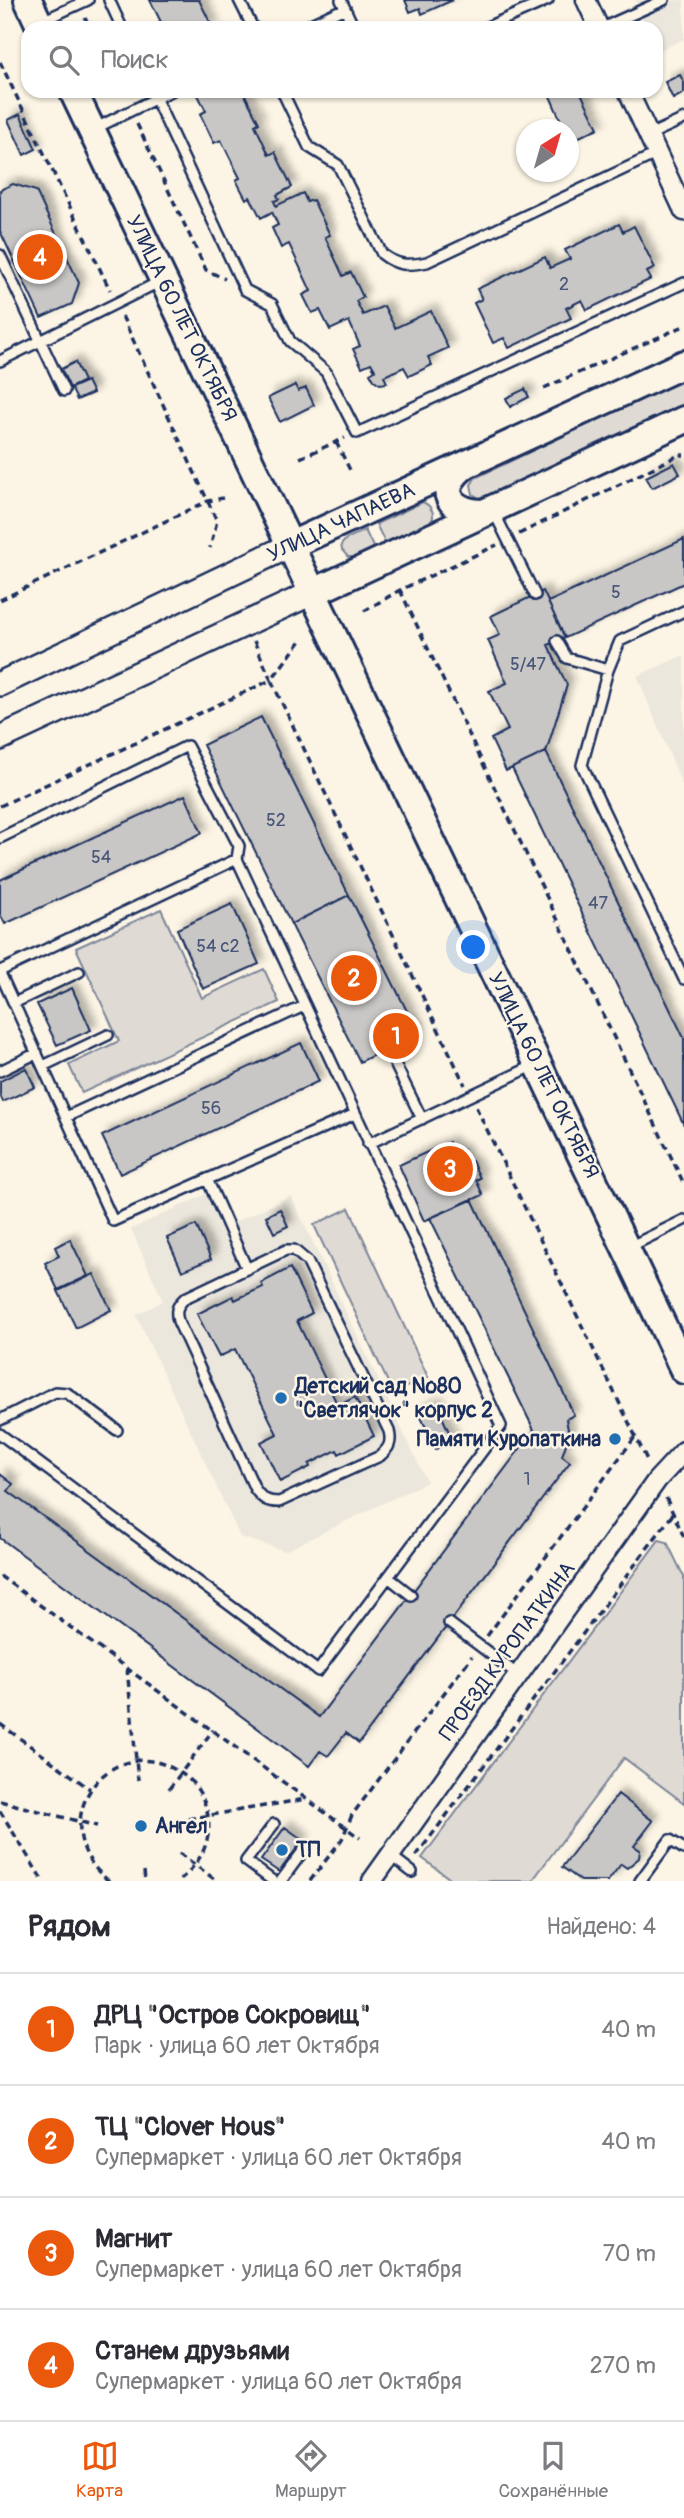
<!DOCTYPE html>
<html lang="ru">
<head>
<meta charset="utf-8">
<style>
  :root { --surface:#fff; --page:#f2f2f3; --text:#2b2b33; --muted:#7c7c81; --line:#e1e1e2; --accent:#ea580c }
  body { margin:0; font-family:Pangolin,sans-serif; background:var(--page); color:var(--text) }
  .compass { position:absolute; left:516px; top:119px; width:63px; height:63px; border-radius:50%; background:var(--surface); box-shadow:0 2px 5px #0004; rotate:37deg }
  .you { position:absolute; left:474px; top:948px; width:24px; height:24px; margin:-18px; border:5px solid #fff; border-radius:50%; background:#1a73e8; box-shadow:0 0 0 10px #1a73e833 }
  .badge { display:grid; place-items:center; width:46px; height:46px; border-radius:50%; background:var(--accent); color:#fff; font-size:23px; font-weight:700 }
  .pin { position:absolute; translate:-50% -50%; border:4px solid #fff; box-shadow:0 2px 7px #0006 }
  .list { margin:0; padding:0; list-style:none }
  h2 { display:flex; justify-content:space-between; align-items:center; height:91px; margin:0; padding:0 28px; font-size:30px }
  h2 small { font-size:23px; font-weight:400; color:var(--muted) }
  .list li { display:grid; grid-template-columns:46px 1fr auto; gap:21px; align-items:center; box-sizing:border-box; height:112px; padding:0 28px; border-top:2px solid var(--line) }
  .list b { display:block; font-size:26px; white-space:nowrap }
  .list p { margin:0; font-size:23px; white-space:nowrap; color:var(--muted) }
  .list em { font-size:23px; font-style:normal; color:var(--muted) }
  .icon { flex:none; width:38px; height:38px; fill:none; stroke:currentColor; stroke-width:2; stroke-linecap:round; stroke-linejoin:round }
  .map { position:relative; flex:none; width:684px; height:1881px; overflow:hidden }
  .search { position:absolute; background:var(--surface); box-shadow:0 2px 5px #0004; left:21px; right:21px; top:21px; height:77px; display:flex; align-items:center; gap:18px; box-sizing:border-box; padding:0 24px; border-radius:21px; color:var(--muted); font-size:26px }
  .sheet { height:539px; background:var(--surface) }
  nav { display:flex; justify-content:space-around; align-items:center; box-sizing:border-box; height:98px; border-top:2px solid var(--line); background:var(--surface); font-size:19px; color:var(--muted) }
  nav a { display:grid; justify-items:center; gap:4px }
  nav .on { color:var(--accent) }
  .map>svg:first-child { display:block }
  .built { fill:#ece7dc }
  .green { fill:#dfdbd4; stroke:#7d8599; stroke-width:2 }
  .building { fill:#c8c7c6; stroke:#1b2f5e; stroke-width:2; filter:url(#shadow) }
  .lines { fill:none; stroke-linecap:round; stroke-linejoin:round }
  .service-casing { stroke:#1b2f5e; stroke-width:14 }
  .minor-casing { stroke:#1b2f5e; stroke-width:23 }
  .tertiary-casing { stroke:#1b2f5e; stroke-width:28 }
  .secondary-casing { stroke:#1b2f5e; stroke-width:32 }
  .path { stroke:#1b2f5e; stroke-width:3.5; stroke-dasharray:7 5; stroke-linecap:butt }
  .service { stroke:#fcf5e5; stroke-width:9 }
  .minor { stroke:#fcf5e5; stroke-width:18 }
  .tertiary { stroke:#fcf5e5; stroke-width:23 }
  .secondary { stroke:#fcf5e5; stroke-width:26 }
  .poi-dot { fill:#1f6fb2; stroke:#fcf5e5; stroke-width:2.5 }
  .labels { text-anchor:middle; stroke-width:5; stroke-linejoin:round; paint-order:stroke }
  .number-label { font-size:18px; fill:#465578 }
  .street-label { font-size:21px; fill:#1b2f5e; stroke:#fcf5e5 }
  .poi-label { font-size:21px; font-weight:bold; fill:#1b2f5e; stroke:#fcf5e5; text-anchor:start }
</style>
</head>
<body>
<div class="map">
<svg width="684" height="1881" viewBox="0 0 684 1881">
  <defs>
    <filter id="shadow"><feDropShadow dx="6" dy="-6" stdDeviation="3.5" flood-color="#0004"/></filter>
  </defs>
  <rect width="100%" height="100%" fill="#fcf5e5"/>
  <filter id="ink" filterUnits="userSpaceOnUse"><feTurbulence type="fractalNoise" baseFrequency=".0143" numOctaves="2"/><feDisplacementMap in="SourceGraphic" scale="14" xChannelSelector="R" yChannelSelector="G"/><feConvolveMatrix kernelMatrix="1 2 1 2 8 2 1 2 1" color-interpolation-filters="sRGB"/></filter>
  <g filter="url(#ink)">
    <!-- built -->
    <path class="built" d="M635,0h49v39l-26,12 -2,-5v-18h-8z
      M684,655v134l-47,-113z
      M219,1188l16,34 56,-26 136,286 -142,69 -45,-14 -104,-222 27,-14 -32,-72z"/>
    <!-- green -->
    <path class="green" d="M684,379v25l-198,93 -7,1 -6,-4 -2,-9 4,-7z
      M423,502c8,4 12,10 9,19l-47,22 -9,-19z
      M365,530l9,19 -17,8h-9l-6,-7 -1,-5 5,-6z
      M161,909l41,89 62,-29 15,33 -197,91 -13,-28 50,-24 -43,-93z
      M349,1208l79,169 -35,16 -79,-168z
      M659,1540l8,2 17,35v226l-60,-45 -92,123h-79l-31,-23z"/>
    <!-- building -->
    <path class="building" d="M150,0h49l14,28h-54l-2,-4 4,-2z
      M405,0h48l-31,14 -2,-6 -10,4z
      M680,75l4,8v10l-11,6 -8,-17z
      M207,91h36l16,32 -4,2 14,30 6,-3 17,35 -15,8 2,4 -5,2 2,5 27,-13 4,9 6,-2 17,35 -5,2 18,39 8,-4 12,25 -7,4 7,14 21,-9 11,22 36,-17 17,37 -20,9 4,8 -23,11 -5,-9 -20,9 3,7 -7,1 -6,-4 -4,-7 5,-3 -4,-7 -9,4 -9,-18 7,-3 -11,-25 -19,9 -10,-20 -8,3 -9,-18 8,-4 -22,-47 -8,4 -9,-20 6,-3 -6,-13 -11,6 -11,-21 -4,2 -10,-19 4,-2 -19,-38 -7,3 -14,-29 6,-3 -8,-16z
      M555,91h25l18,37 -27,13 -3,-11h-3l-16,-36z
      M20,114l16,35 -12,6 -16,-35z
      M13,184l23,7 43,92 -7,21 -31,14 -41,-87v-41z
      M619,224l4,8 11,-6 21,42 -8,4 4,7 -64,31 -5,-10 -16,8 5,10 -62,30 -5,-10 -11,5 -19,-40 8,-4 -5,-10 68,-32 5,11 20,-9 -5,-9z
      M75,362l9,19 -14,7 -9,-19z
      M87,381l6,12 -16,7 -6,-12z
      M295,385l3,6 8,-3 8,17 -34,17 -12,-24z
      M525,389l4,8 -19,10 -4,-9z
      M674,463l6,11 -28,14 -6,-11z
      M684,539v44l-119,55 -17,-36z
      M543,591l22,47 -17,7 19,40 -21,67 -40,19 -15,-32 17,-9 -19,-39 18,-8 -19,-43 12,-5 -9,-19z
      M261,717l88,178 -58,29 -88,-179z
      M546,752l138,286v87l-172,-357z
      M185,795l17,38 -197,91 -5,-10v-34z
      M349,895l69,138 -58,29 -69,-138z
      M232,904l27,60 -56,25 -26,-60z
      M72,988l19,42 -34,15 -20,-41z
      M301,1043l18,38 -199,93 -18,-38z
      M26,1068l9,19 -32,15 -3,-7v-14z
      M449,1142l3,6 11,2 5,13 4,-2 8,17 -4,2 7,15 -59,26 -25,-56z
      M472,1199l102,216 -8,4 3,16 -7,21 8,6 -211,281 -13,-10 -18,23 -8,-5 -11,15 -309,-228v-64l13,10 -5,7 311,226 215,-287 -104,-212z
      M280,1209l8,17 -14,7 -8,-17z
      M196,1225l15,34 -29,12 -15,-33z
      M70,1239l18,37 -30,14 -13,-27 14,-7 -4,-9z
      M290,1268l22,45 -15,8 41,85 17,-9 19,39 -35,18 -2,-4 -28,14 1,3 -30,15 -19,-40 16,-8 -42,-85 -16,8 -22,-43 36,-18 2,4 28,-13 -2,-4z
      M94,1274l17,36 -35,18 -18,-37z
      M436,1403l17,38 -17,8 -18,-38z
      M618,1794l35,27 -19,25 6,4 -1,8 -12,10 -6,-4 -13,17h-27l-19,-14z
      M285,1827l18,13 -24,32 -18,-12z"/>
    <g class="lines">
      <defs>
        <path id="service" d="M109,0l13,28
          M239,0l14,28
          M341,0l13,28
          M42,21l46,-21
          M302,28l43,-20
          M485,28l63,-28
          M602,28l62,-28
          M152,91l93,199 27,14 18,37 36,31 31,61 327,-150
          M282,91l27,56 29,18 44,89c15,12 26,12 45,8l231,-109
          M94,129l77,-38
          M649,135l35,-16
          M0,255l64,136
          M0,361l161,-80
          M494,512l41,83
          M684,611l-64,30 -12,29 -26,95 102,214
          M557,641l10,17 41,12
          M0,838l187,-92 52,100 -2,13
          M0,971l237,-112 264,567 -183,245 -318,-237
          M0,973l113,248 242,-107
          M14,1003l65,-31
          M394,1062l28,57
          M43,1066l65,-31
          M0,1071l37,-18
          M66,1117l238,-111
          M368,1144l167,-79
          M207,1179l40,90
          M629,1247l55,-27
          M286,1250h8l13,11 82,170c3,12 0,17 -9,25l-101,46c-12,0 -17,-3 -24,-13l-77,-168c-3,-11 -1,-15 7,-23z
          M0,1420l55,-28 12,1 50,37
          M388,1577l23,18
          M449,1623l68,51
          M390,1855l22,17
          M273,1881l-27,-20 28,-37
          M281,1881l25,-34
          M640,1881l30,-41 14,9"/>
        <path id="minor" d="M586,0l13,28
          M628,91l56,120
          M372,1881l285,-401 27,-29"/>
        <path id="tertiary" d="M0,684l291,-139
          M0,738l314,-146"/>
        <path id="secondary" d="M28,0l13,28
          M73,91l611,1279
          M464,466c-30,23 -14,48 21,47
          M291,545l393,-181
          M314,592l370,-172"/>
      </defs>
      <!-- service casing -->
      <use href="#service" class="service-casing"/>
      <!-- minor casing -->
      <use href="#minor" class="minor-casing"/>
      <!-- tertiary casing -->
      <use href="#tertiary" class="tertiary-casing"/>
      <!-- secondary casing -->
      <use href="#secondary" class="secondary-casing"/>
      <!-- path -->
      <path class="path" d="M85,18l5,10
        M0,62l110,228
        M137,124l69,146 19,9
        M122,316l95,205 -7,27
        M544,388l140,-62
        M336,442l16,32
        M300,458l45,-20
        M519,534l160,-79h5
        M400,590l284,594
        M0,600l208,-99 15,-3
        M364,611l36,-21 97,-45
        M254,641l17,39 32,-42
        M0,806l271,-126 194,405
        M476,1107l172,355
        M666,1498l18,39
        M0,1576l360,262
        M487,1636l148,-199
        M127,1668l11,112
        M0,1724l90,65
        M169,1789l44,-59
        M0,1801l97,25
        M0,1811l43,70
        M188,1819l118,-20
        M179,1853l38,28
        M416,1856l257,-342
        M144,1871l1,10
        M109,1881c-70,-54 -1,-155 70,-109 16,9 26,26 29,44 4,27 -9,49 -30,65
        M310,1881l32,-42 10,-24 120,-159"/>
      <!-- service -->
      <use href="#service" class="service"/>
      <!-- minor -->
      <use href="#minor" class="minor"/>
      <!-- tertiary -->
      <use href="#tertiary" class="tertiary"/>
      <!-- secondary -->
      <use href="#secondary" class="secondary"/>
    </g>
  </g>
  <!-- markers -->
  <g class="poi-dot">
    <circle cx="281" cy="1398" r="7"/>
    <circle cx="615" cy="1439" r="7"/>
    <circle cx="141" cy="1826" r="7"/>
    <circle cx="282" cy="1850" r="7"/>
  </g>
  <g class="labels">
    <!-- number labels -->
    <g class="number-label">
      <text x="564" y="290">2</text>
      <text x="616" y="598">5</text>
      <text x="528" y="670">5/47</text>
      <text x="276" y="826">52</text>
      <text x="101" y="863">54</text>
      <text x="598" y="909">47</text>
      <text x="218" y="952">54 с2</text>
      <text x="211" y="1114">56</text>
      <text x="527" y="1485">1</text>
    </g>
    <!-- street labels -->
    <g class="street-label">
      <text transform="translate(182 318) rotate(64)" y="7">УЛИЦА 60 ЛЕТ ОКТЯБРЯ</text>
      <text transform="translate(341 522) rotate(-25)" y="7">УЛИЦА ЧАПАЕВА</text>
      <text transform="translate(544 1075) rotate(64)" y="7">УЛИЦА 60 ЛЕТ ОКТЯБРЯ</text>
      <text transform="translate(507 1651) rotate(-54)" y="7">ПРОЕЗД КУРОПАТКИНА</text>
    </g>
    <!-- poi labels -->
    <g class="poi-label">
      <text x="295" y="1393">Детский сад №80<tspan x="295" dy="24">"Светлячок" корпус 2</tspan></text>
      <text x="601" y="1446" text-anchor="end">Памяти Куропаткина</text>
      <text x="155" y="1833">Ангел</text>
      <text x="296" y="1857">ТП</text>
    </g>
  </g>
</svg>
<svg class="compass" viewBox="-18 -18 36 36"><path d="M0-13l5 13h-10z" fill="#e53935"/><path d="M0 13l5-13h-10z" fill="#7c7c81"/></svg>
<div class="you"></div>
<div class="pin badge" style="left:396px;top:1036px">1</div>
<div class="pin badge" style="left:354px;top:978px">2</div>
<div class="pin badge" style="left:450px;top:1169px">3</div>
<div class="pin badge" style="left:40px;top:257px">4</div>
<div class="search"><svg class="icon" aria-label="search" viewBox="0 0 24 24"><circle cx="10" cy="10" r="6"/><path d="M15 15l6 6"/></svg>Поиск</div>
</div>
<section class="sheet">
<h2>Рядом<small>Найдено: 4</small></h2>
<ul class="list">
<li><span class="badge">1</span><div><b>ДРЦ &quot;Остров Сокровищ&quot;</b><p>Парк · улица 60 лет Октября</p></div><em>40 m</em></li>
<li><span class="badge">2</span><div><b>ТЦ &quot;Clover Hous&quot;</b><p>Супермаркет · улица 60 лет Октября</p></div><em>40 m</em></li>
<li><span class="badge">3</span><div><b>Магнит</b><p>Супермаркет · улица 60 лет Октября</p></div><em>70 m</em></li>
<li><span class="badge">4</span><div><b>Станем друзьями</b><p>Супермаркет · улица 60 лет Октября</p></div><em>270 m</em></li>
</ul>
</section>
<nav>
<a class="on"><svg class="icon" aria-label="map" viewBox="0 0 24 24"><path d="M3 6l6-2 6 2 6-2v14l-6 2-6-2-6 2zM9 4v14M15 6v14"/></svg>Карта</a>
<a><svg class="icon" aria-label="directions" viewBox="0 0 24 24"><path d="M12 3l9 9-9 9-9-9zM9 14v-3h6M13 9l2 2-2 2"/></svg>Маршрут</a>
<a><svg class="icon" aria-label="saved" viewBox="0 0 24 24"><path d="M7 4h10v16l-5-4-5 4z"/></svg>Сохранённые</a>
</nav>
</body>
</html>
